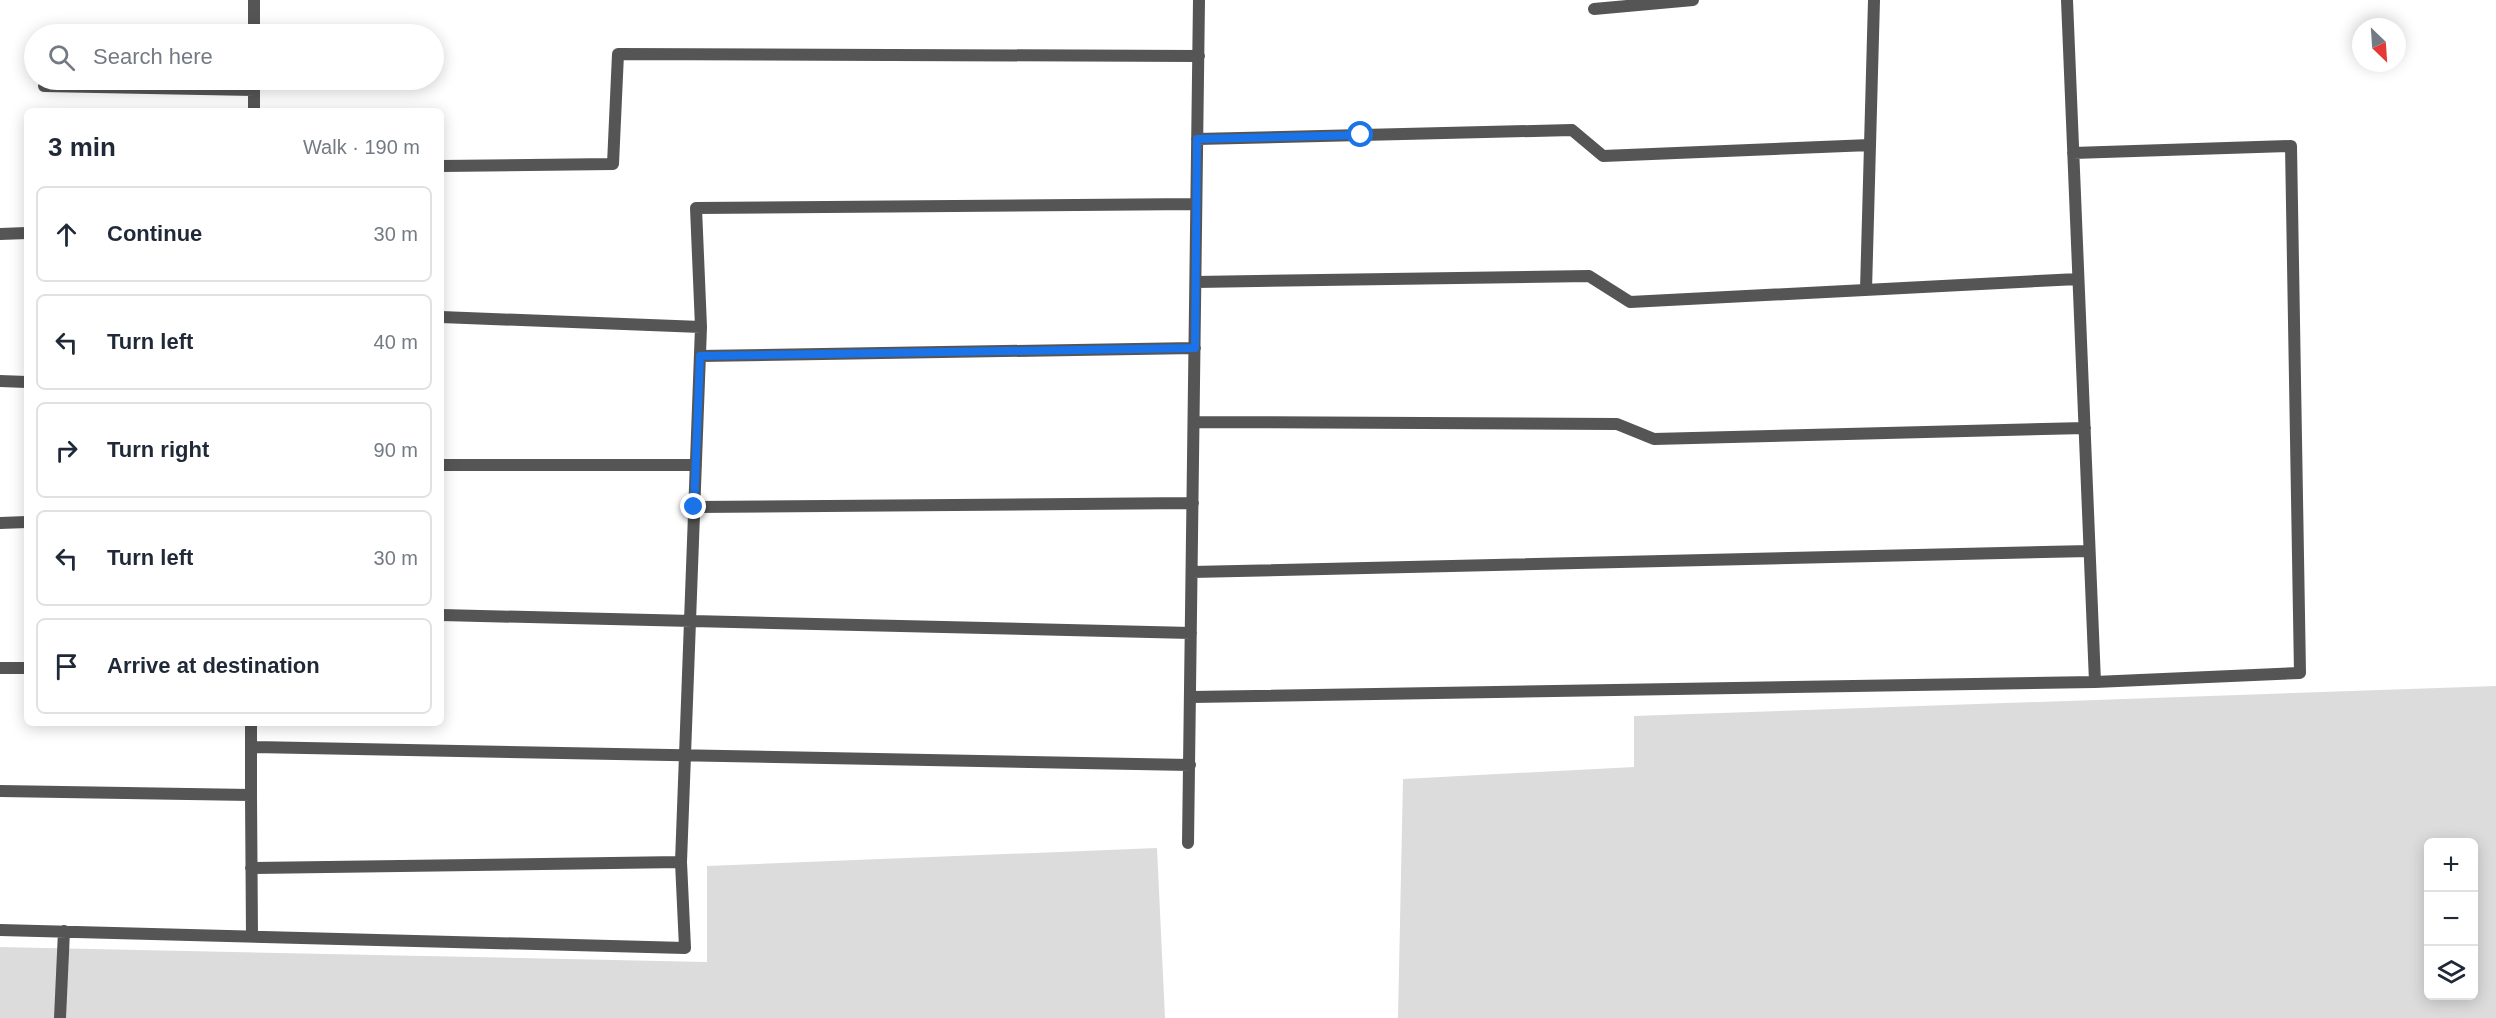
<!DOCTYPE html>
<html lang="en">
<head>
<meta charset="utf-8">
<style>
  :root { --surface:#fff; --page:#f2f2f3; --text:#1f2937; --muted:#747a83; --line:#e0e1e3 }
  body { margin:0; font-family:Arial,sans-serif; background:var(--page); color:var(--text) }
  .controls { position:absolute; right:18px; bottom:18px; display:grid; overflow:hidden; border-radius:9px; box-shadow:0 3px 15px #0003 }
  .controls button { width:54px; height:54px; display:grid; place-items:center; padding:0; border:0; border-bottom:2px solid var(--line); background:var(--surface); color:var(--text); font:30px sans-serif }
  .compass { position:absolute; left:2352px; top:18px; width:54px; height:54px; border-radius:50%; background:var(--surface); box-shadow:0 3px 15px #0003; rotate:155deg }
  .stop { position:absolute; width:18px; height:18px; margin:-14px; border:4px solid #1a73e8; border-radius:50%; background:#fff }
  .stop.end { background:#1a73e8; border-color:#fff; box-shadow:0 2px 6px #0008 }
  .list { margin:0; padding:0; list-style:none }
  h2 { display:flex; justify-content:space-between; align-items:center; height:78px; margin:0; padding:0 24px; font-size:26px }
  h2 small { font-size:20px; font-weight:400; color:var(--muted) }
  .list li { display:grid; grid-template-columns:39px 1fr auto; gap:18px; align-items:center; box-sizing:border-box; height:96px; margin:0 12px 12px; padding:0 12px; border:2px solid var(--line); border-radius:9px }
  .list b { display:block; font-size:22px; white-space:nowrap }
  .list em { font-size:20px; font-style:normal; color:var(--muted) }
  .icon { flex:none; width:33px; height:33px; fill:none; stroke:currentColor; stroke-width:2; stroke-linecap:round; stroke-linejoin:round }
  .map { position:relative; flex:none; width:2496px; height:1018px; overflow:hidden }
  .search { position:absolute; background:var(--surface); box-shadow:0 3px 15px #0003; left:24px; top:24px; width:420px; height:66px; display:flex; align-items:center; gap:15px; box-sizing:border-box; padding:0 21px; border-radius:33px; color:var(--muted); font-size:22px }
  .panel { position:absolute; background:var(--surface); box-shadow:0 3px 15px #0003; left:24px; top:108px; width:420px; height:618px; border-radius:9px }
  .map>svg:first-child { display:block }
  .green { fill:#dcdcdc; fill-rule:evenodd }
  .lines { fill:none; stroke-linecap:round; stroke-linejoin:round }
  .street { stroke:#555; stroke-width:12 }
  .route { stroke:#1a73e8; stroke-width:8 }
</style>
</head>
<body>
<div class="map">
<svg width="2496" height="1018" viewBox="0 0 2496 1018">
  <rect width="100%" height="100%" fill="#fff"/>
  <!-- green -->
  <path class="green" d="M2496,686v332h-1098l5,-239 231,-12v-51zM2428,842h46v154h-46z
    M1157,848l8,170h-1165v-71l707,15v-96z"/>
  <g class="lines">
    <!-- street -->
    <path class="street" d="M1594,9l99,-9
      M254,34v-34
      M44,86l210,4
      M254,111v-31
      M1197,139l375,-9 31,26 267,-11
      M2073,153l218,-7 9,527 -205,9
      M441,166l172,-2 5,-110 581,2
      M0,234l27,-1
      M1196,282l393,-6 41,26 448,-23
      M1866,290l8,-290
      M441,317l260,10
      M700,356l495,-8
      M0,381l27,1
      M1194,422l423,2 37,15 431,-11
      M441,465h255
      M694,507l499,-4
      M0,523l27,-1
      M1192,572l897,-21
      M441,615l750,18
      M0,668h27
      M1191,697l904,-15 -28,-682
      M251,747l939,18
      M0,791l251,4v-72
      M251,795l1,141
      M1188,843l11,-843
      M251,868l430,-6
      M0,930l685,18 -4,-86 20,-535 -5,-119 500,-4
      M60,1018l4,-87"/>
  </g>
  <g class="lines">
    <!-- route -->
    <path class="route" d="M694,507l6,-151 495,-8 2,-209 164,-4"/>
  </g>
</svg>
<div class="controls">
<button>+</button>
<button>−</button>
<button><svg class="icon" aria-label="layers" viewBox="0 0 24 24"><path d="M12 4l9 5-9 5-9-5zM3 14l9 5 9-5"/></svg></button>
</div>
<svg class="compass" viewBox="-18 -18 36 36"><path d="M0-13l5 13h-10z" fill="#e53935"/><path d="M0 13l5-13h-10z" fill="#747a83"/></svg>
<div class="stop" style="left:1361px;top:135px"></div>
<div class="stop end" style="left:694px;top:507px"></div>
<div class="search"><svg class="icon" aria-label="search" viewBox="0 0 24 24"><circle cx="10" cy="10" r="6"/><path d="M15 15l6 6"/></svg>Search here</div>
<section class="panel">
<h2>3 min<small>Walk · 190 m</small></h2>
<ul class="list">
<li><svg class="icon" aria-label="ahead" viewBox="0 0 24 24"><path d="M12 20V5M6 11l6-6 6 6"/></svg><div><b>Continue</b></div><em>30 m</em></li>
<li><svg class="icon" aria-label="left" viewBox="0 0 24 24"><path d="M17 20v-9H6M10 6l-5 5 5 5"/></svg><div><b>Turn left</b></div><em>40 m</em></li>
<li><svg class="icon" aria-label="right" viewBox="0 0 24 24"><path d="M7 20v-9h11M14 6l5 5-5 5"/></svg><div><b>Turn right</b></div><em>90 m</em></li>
<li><svg class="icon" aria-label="left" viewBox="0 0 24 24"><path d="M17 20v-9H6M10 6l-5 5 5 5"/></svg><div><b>Turn left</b></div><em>30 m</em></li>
<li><svg class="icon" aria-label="arrive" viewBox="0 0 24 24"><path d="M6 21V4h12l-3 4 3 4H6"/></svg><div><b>Arrive at destination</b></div></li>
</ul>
</section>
</div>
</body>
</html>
